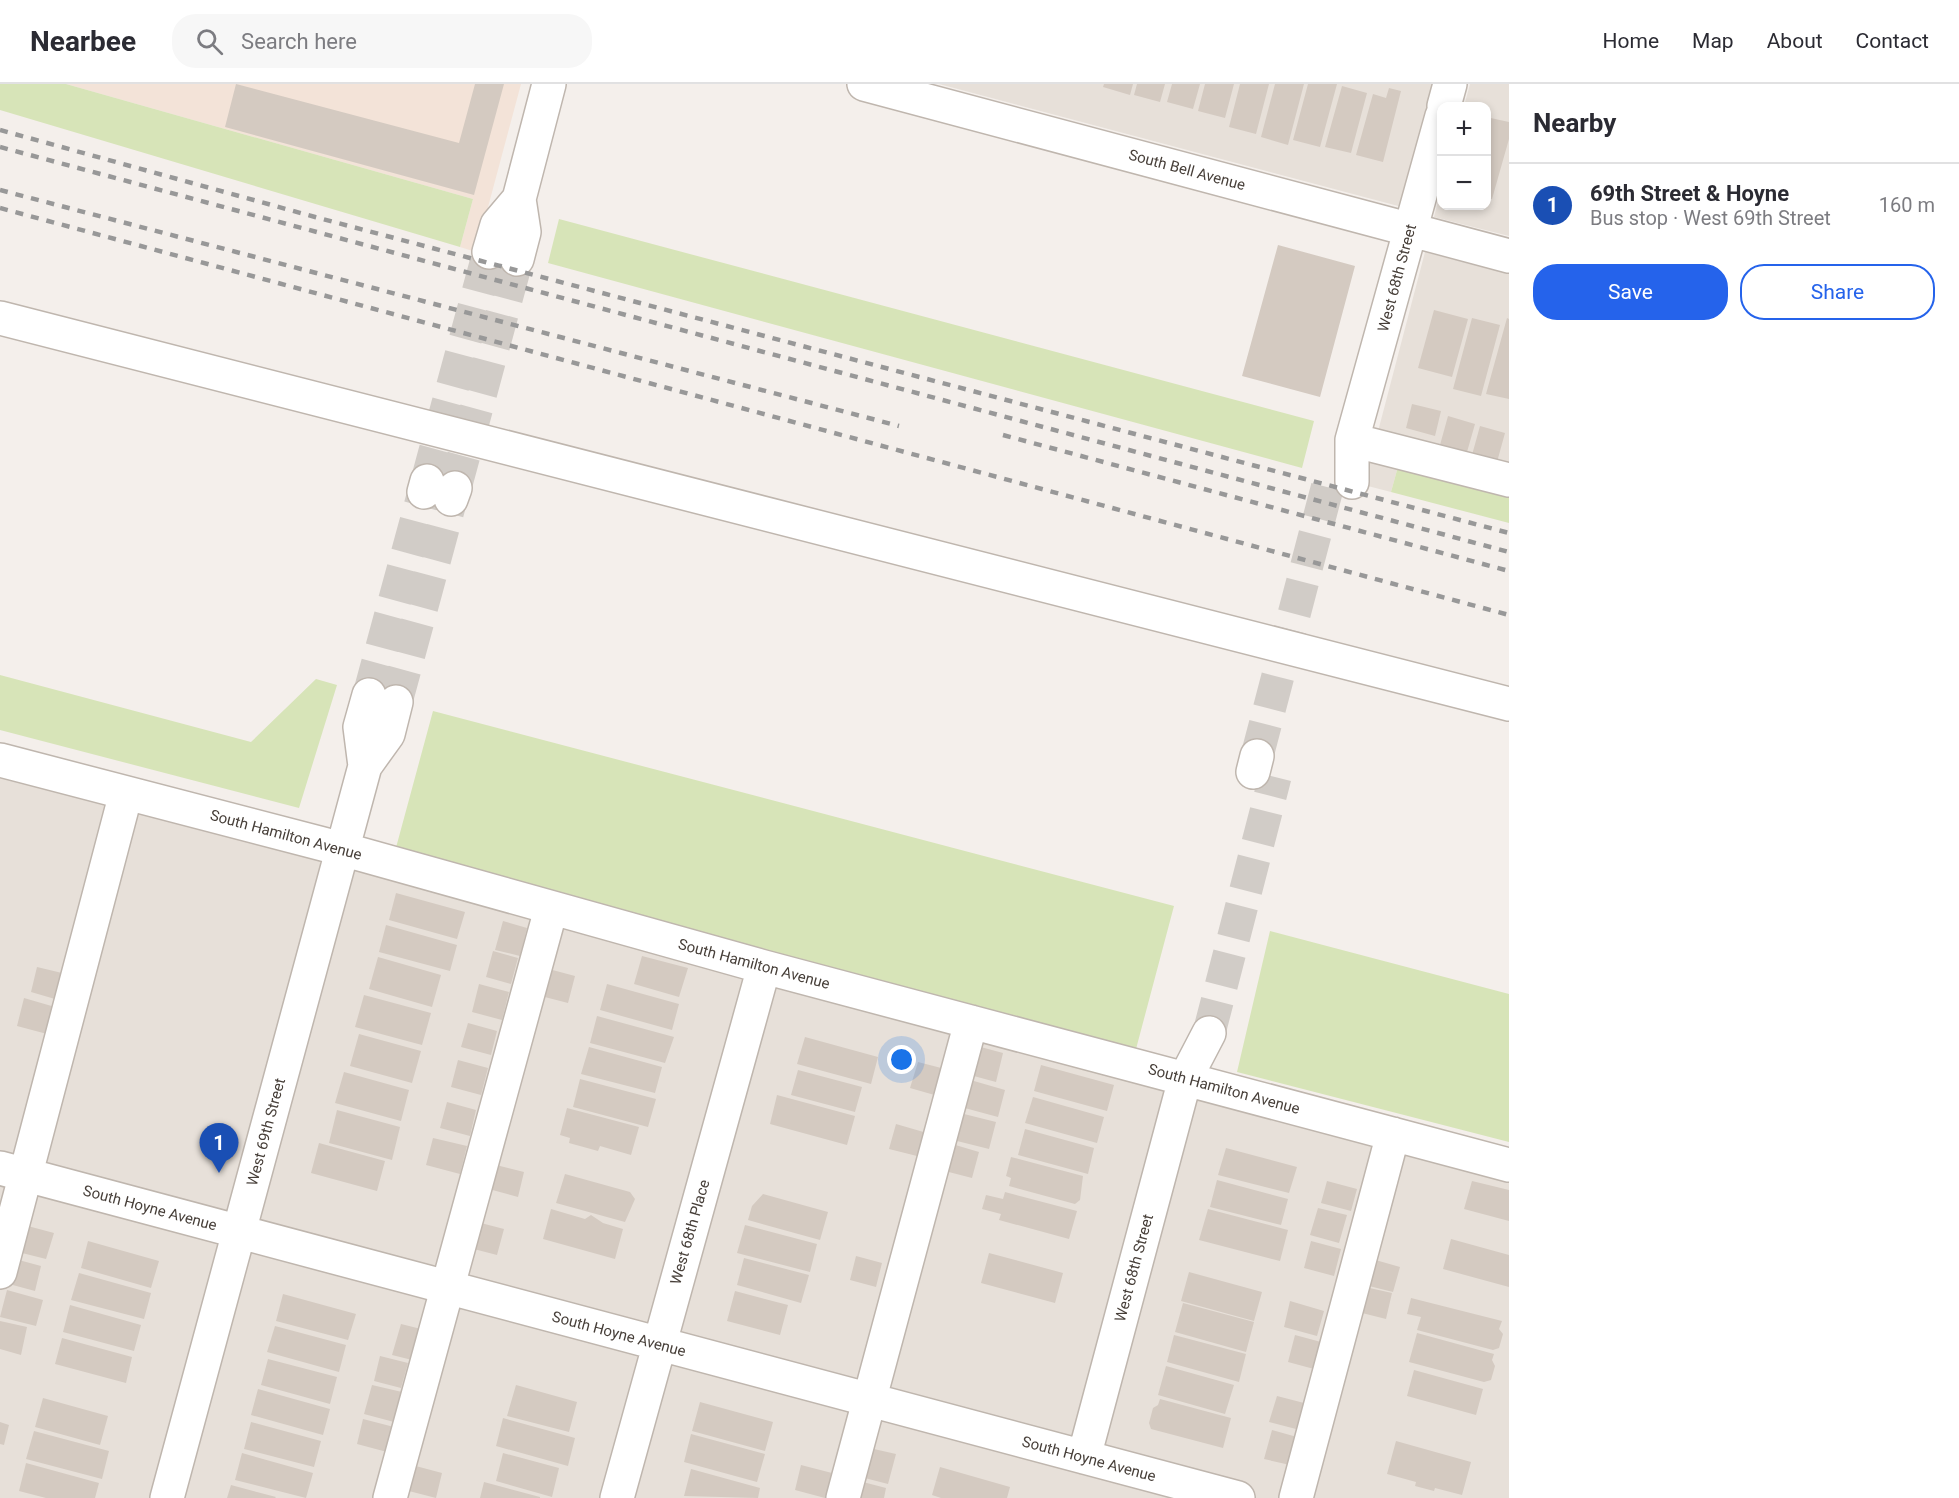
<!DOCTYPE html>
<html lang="en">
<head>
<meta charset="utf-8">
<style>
  :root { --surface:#fff; --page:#f7f7f7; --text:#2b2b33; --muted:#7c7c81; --line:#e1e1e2; --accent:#2563eb }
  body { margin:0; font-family:Roboto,sans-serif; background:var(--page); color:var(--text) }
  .controls { position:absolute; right:18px; top:18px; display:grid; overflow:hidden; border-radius:12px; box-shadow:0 3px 9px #0003 }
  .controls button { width:54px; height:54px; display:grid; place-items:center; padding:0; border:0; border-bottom:2px solid var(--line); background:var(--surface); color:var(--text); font:30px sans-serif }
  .you { position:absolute; left:902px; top:976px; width:21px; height:21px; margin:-15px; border:4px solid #fff; border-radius:50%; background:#1a73e8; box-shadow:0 0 0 9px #1a73e833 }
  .badge { display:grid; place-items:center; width:39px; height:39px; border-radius:50%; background:var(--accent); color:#fff; font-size:20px; font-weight:700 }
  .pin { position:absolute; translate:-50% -50px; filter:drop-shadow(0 2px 3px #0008) }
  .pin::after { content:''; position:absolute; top:32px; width:21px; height:18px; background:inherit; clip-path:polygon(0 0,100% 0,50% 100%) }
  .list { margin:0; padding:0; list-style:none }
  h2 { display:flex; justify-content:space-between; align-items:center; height:78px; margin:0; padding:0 24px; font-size:26px }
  h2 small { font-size:20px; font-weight:400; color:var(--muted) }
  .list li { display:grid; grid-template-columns:39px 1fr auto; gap:18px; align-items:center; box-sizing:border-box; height:84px; padding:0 24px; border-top:2px solid var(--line) }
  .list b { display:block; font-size:22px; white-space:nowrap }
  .list p { margin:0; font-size:20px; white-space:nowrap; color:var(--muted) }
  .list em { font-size:20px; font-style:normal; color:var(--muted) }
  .actions { display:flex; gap:12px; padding:18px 24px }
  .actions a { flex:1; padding:14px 0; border:2px solid var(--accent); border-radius:24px; text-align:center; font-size:21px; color:var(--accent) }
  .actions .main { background:var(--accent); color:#fff }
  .icon { flex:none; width:33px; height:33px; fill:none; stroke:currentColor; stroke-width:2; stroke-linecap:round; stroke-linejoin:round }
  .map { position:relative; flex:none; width:1509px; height:1414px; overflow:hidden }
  header { display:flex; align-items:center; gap:36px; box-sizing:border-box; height:84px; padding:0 30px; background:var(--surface); border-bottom:2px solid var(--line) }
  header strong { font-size:28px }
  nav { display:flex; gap:33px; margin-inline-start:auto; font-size:21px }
  .search { width:420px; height:54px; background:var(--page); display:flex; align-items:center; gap:15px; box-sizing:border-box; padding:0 21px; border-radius:24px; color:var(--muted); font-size:22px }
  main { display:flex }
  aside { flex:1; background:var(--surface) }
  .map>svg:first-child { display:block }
  .residential { fill:#e7e0d9 }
  .commercial { fill:#f3e3d8 }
  .green { fill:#d7e4b8 }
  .building { fill:#d4cac1 }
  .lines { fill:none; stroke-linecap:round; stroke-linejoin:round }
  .minor-tunnel { stroke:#d1ccc7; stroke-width:33; stroke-dasharray:33 16; stroke-linecap:butt }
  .minor-casing { stroke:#bfb6ae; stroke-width:36 }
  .minor { stroke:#fff; stroke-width:33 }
  .rail { stroke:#989898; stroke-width:4.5; stroke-dasharray:8 8; stroke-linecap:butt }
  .labels { text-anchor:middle; stroke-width:6; stroke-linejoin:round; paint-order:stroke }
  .street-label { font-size:15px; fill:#473f39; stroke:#fff }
</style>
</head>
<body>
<header>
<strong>Nearbee</strong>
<div class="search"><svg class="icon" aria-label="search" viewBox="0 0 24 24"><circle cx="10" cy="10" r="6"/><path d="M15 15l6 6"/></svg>Search here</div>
<nav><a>Home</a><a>Map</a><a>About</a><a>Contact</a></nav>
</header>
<main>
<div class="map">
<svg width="1509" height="1414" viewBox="0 0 1509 1414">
  <rect width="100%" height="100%" fill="#f4efeb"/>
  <!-- residential -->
  <path class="residential" d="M939,0h496l-33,123z
    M1470,0h39v152l-75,-19 7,-28 1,17h44v-100h-22z
    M1425,168l84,22v218l-110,-29 -8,29 -27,-7z
    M0,684l1509,394v336h-1509z"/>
  <!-- commercial -->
  <path class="commercial" d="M66,0h455l-45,168 -16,-5 13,-48z"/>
  <!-- green -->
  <path class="green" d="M0,0h66l407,115 -13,48 -460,-137z
    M559,135l755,202 -12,47 -754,-205z
    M1399,379l110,29v31l-118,-31z
    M0,591l251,67 65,-63 21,6 -38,123 -299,-78z
    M433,627l741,195 -38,143 -742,-194z
    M1270,847l239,63v148l-272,-70z"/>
  <!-- building -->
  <path class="building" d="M236,0l223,59 16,-59h29l-30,111 -249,-68z
    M1104,0h29l-3,11 -27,-8z
    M1137,0h28l-5,18 -26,-7z
    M1172,0h28l-7,25 -26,-7z
    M1205,0h29l-9,34 -27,-7z
    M1240,0h29l-13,50 -27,-7z
    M1275,0h29l-16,61 -27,-8z
    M1308,0h29l-17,63 -27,-7z
    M1342,2l25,7 -16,60 -26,-6z
    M1389,4l12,3 -18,71 -27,-7 17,-61 13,4z
    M1486,33l23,5v17l-17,60 -6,-1z
    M1278,161l77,21 -35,131 -78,-21z
    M1434,226l34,9 -16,58 -34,-9z
    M1472,234l28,7 -19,71 -28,-7z
    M1507,234l2,1v80l-23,-5z
    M1412,320l29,7 -6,25 -29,-8z
    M1448,332l27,8 -8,28 -27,-7z
    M1480,342l25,7 -8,29 -25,-7z
    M396,809l69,19 -8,27 -68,-19z
    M503,837l24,7 -7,28 -25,-6z
    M386,841l71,20 -7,26 -71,-19z
    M493,867l25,7 -7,26 -25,-7z
    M642,872l46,12 -9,29 -45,-13z
    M378,873l63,18 -9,32 -63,-18z
    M37,883l25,6 -7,26 -24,-7z
    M545,884l30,8 -7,27 -31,-8z
    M479,900l30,8 -7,28 -30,-8z
    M607,900l72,20 -7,26 -72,-20z
    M364,911l67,18 -9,32 -67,-18z
    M24,914l31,9 -8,27 -30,-8z
    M597,932l77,21 -9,26 -75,-20z
    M468,939l29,8 -6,24 -30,-8z
    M359,950l62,17 -9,32 -62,-17z
    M805,953l73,20 -7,27 -74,-20z
    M977,962l26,7 -7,29 -26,-7z
    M589,963l73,20 -7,26 -74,-19z
    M458,976l30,8 -7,27 -30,-8z
    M918,978l27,7 -7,27 -28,-8z
    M1041,981l73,20 -7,26 -73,-20z
    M798,986l64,17 -7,25 -64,-17z
    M344,988l65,18 -8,31 -66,-18z
    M580,995l76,20 -8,28 -75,-20z
    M967,995l38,11 -7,27 -37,-10z
    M777,1011l78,21 -8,29 -77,-21z
    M1033,1013l71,20 -7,26 -72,-20z
    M447,1018l29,8 -6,26 -30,-8z
    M567,1024l72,19 -8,28 -31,-9 -2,5 -29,-8 1,-5 -10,-3z
    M337,1026l63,17 -8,33 -63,-17z
    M956,1028l40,10 -7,27 -40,-10z
    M896,1040l31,9 -6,24 -32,-8z
    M1025,1045l69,19 -6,26 -70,-19z
    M433,1054l34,8 -7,28 -34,-9z
    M319,1059l66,18 -8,30 -66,-18z
    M952,1060l27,8 -7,26 -27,-7z
    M1226,1064l71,19 -8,26 -71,-18z
    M1011,1073l72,19 -3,24 -5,4 -66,-18 2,-8 -5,-2z
    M492,1080l32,8 -6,25 -33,-9z
    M565,1090l65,18 5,7 -10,23 -69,-19z
    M1217,1096l71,19 -7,26 -71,-18z
    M1327,1097l30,8 -6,22 -30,-8z
    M1472,1097l37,9v31l-45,-12z
    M1005,1108l72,19 -8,28 -70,-19 2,-6 -19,-5 4,-14 17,4z
    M763,1110l65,18 -8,28 -72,-20 4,-14z
    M1318,1124l29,7 -8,28 -29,-8z
    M551,1125l34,10 6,-4 12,8 20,6 -8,30 -72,-20z
    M1208,1125l80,21 -8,31 -81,-21z
    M477,1138l27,7 -7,26 -27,-7z
    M24,1141l30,8 -8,26 -28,-7z
    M745,1141l72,19 -7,28 -73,-19z
    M1451,1155l58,16v32l-66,-18z
    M88,1157l71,20 -8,27 -70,-20z
    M1311,1157l30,8 -7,27 -30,-8z
    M989,1169l74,20 -8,30 -74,-20z
    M856,1172l26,7 -6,24 -26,-7z
    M744,1174l65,17 -8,28 -64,-18z
    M15,1175l26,7 -6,25 -26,-7z
    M1372,1175l28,8 -7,25 -28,-7z
    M1189,1188l73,20 -8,29 -73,-20z
    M79,1189l72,20 -7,26 -73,-19z
    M1365,1203l27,6 -6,26 -28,-7z
    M7,1206l36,10 -7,26 -36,-9z
    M735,1207l53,14 -8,30 -53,-14z
    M283,1210l73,20 -8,26 -72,-19z
    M1411,1214l91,23 -3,8 4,5 -4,14 -6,2 -76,-20 4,-13 -14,-3z
    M1290,1217l34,10 -7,25 -33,-9z
    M1183,1219l71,19 -8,30 -71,-20z
    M70,1221l71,20 -7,26 -71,-19z
    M0,1237l27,6 -6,28 -21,-6z
    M401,1240l20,5 -9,31 -20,-5z
    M275,1242l71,19 -7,27 -72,-20z
    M1417,1249l77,21 -2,6 3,6 -4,14 -7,2 -75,-20z
    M1174,1251l72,19 -7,28 -72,-20z
    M1295,1251l26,7 -7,27 -26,-7z
    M62,1254l70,19 -6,26 -71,-19z
    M380,1272l28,7 -7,25 -27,-7z
    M268,1275l69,18 -7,27 -69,-19z
    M1166,1282l68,19 -9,29 -67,-19z
    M1414,1286l69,19 -7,26 -69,-19z
    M372,1301l30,7 -8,30 -30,-8z
    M516,1301l61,17 -8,30 -62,-16z
    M258,1305l72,20 -7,26 -72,-20z
    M1277,1312l27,7 -8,26 -27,-7z
    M43,1314l65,18 -8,29 -65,-18z
    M1160,1315l71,19 -8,30 -72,-19 -2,-6 4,-15 5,-3z
    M700,1318l73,20 -8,29 -73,-20z
    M503,1334l72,20 -7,28 -72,-20z
    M363,1335l31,8 -7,25 -30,-8z
    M0,1338l9,3 -5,20 -4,-1z
    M251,1338l70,19 -7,26 -70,-18z
    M1272,1346l25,7 -7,28 -26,-6z
    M34,1347l75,20 -7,28 -76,-20z
    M691,1350l74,20 -8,28 -73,-20z
    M1396,1357l75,21 -9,33 -27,-7 -1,3 -19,-5 1,-4 -29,-8z
    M865,1363l31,7 -8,30 -31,-8z
    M242,1369l71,20 -7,25 -71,-18z
    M503,1369l56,15 -7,29 -56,-16z
    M26,1379l73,20 -4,15h-49l-27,-7z
    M412,1381l30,8 -6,25 -31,-8z
    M801,1381l31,8 -7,25 -30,-8z
    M940,1383l70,20 -3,11h-66l-9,-3z
    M691,1385l69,19 -2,10 -74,-2z
    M859,1397l27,7 -2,10h-29z
    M484,1398l56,15v1h-60z
    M231,1401l45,12 -1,1h-48z"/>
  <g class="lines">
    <!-- minor-tunnel -->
    <path class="minor-tunnel" d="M427,397l62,-229
      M455,404l62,-229
      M369,611l55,-203
      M396,618l55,-203
      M1257,672l73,-279
      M1209,949l66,-256"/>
    <defs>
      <path id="minor" d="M864,0l645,172
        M1444,22l6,-22
        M489,168l8,-27 22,-26
        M517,175l7,-27 -5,-33 30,-115
        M0,234l1509,386
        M1352,356l157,40
        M1352,398v-42l90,-324
        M424,408l3,-11
        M451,415l4,-11
        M0,676l342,89 422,118 745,198
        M365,682l-5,-39 9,-32
        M1253,688l4,-16
        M0,1084l1238,330
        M0,1188l126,-479
        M1084,1373l101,-378 24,-46
        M167,1414l198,-732 23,-32 8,-32
        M390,1414l161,-589
        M617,1414l147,-531
        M843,1414l128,-476
        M1296,1414l97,-364"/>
    </defs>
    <!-- minor casing -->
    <use href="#minor" class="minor-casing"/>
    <!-- minor -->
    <use href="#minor" class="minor"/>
    <!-- rail -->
    <path class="rail" d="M0,46l315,87 1194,316
      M0,63l1509,405
      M0,106l899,236
      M0,124l1509,407
      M1003,351l506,136"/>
  </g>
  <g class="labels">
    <!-- street labels -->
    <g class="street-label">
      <text transform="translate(1187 86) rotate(15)" y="5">South Bell Avenue</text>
      <text transform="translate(1397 194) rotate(-75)" y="5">West 68th Street</text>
      <text transform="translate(286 751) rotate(15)" y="5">South Hamilton Avenue</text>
      <text transform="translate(754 880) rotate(15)" y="5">South Hamilton Avenue</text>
      <text transform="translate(1224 1005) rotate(15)" y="5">South Hamilton Avenue</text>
      <text transform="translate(266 1048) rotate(-75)" y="5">West 69th Street</text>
      <text transform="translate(150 1124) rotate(15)" y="5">South Hoyne Avenue</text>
      <text transform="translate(690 1148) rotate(-74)" y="5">West 68th Place</text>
      <text transform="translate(1134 1184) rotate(-75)" y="5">West 68th Street</text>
      <text transform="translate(619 1250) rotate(15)" y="5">South Hoyne Avenue</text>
      <text transform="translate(1089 1375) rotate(15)" y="5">South Hoyne Avenue</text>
    </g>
  </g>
</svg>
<div class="controls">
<button>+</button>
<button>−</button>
</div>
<div class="you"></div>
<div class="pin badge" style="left:219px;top:1089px;background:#1a4fb4">1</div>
</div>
<aside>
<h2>Nearby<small></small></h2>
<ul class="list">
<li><span class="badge" style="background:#1a4fb4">1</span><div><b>69th Street &amp; Hoyne</b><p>Bus stop · West 69th Street</p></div><em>160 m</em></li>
</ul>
<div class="actions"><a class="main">Save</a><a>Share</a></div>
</aside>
</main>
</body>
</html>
